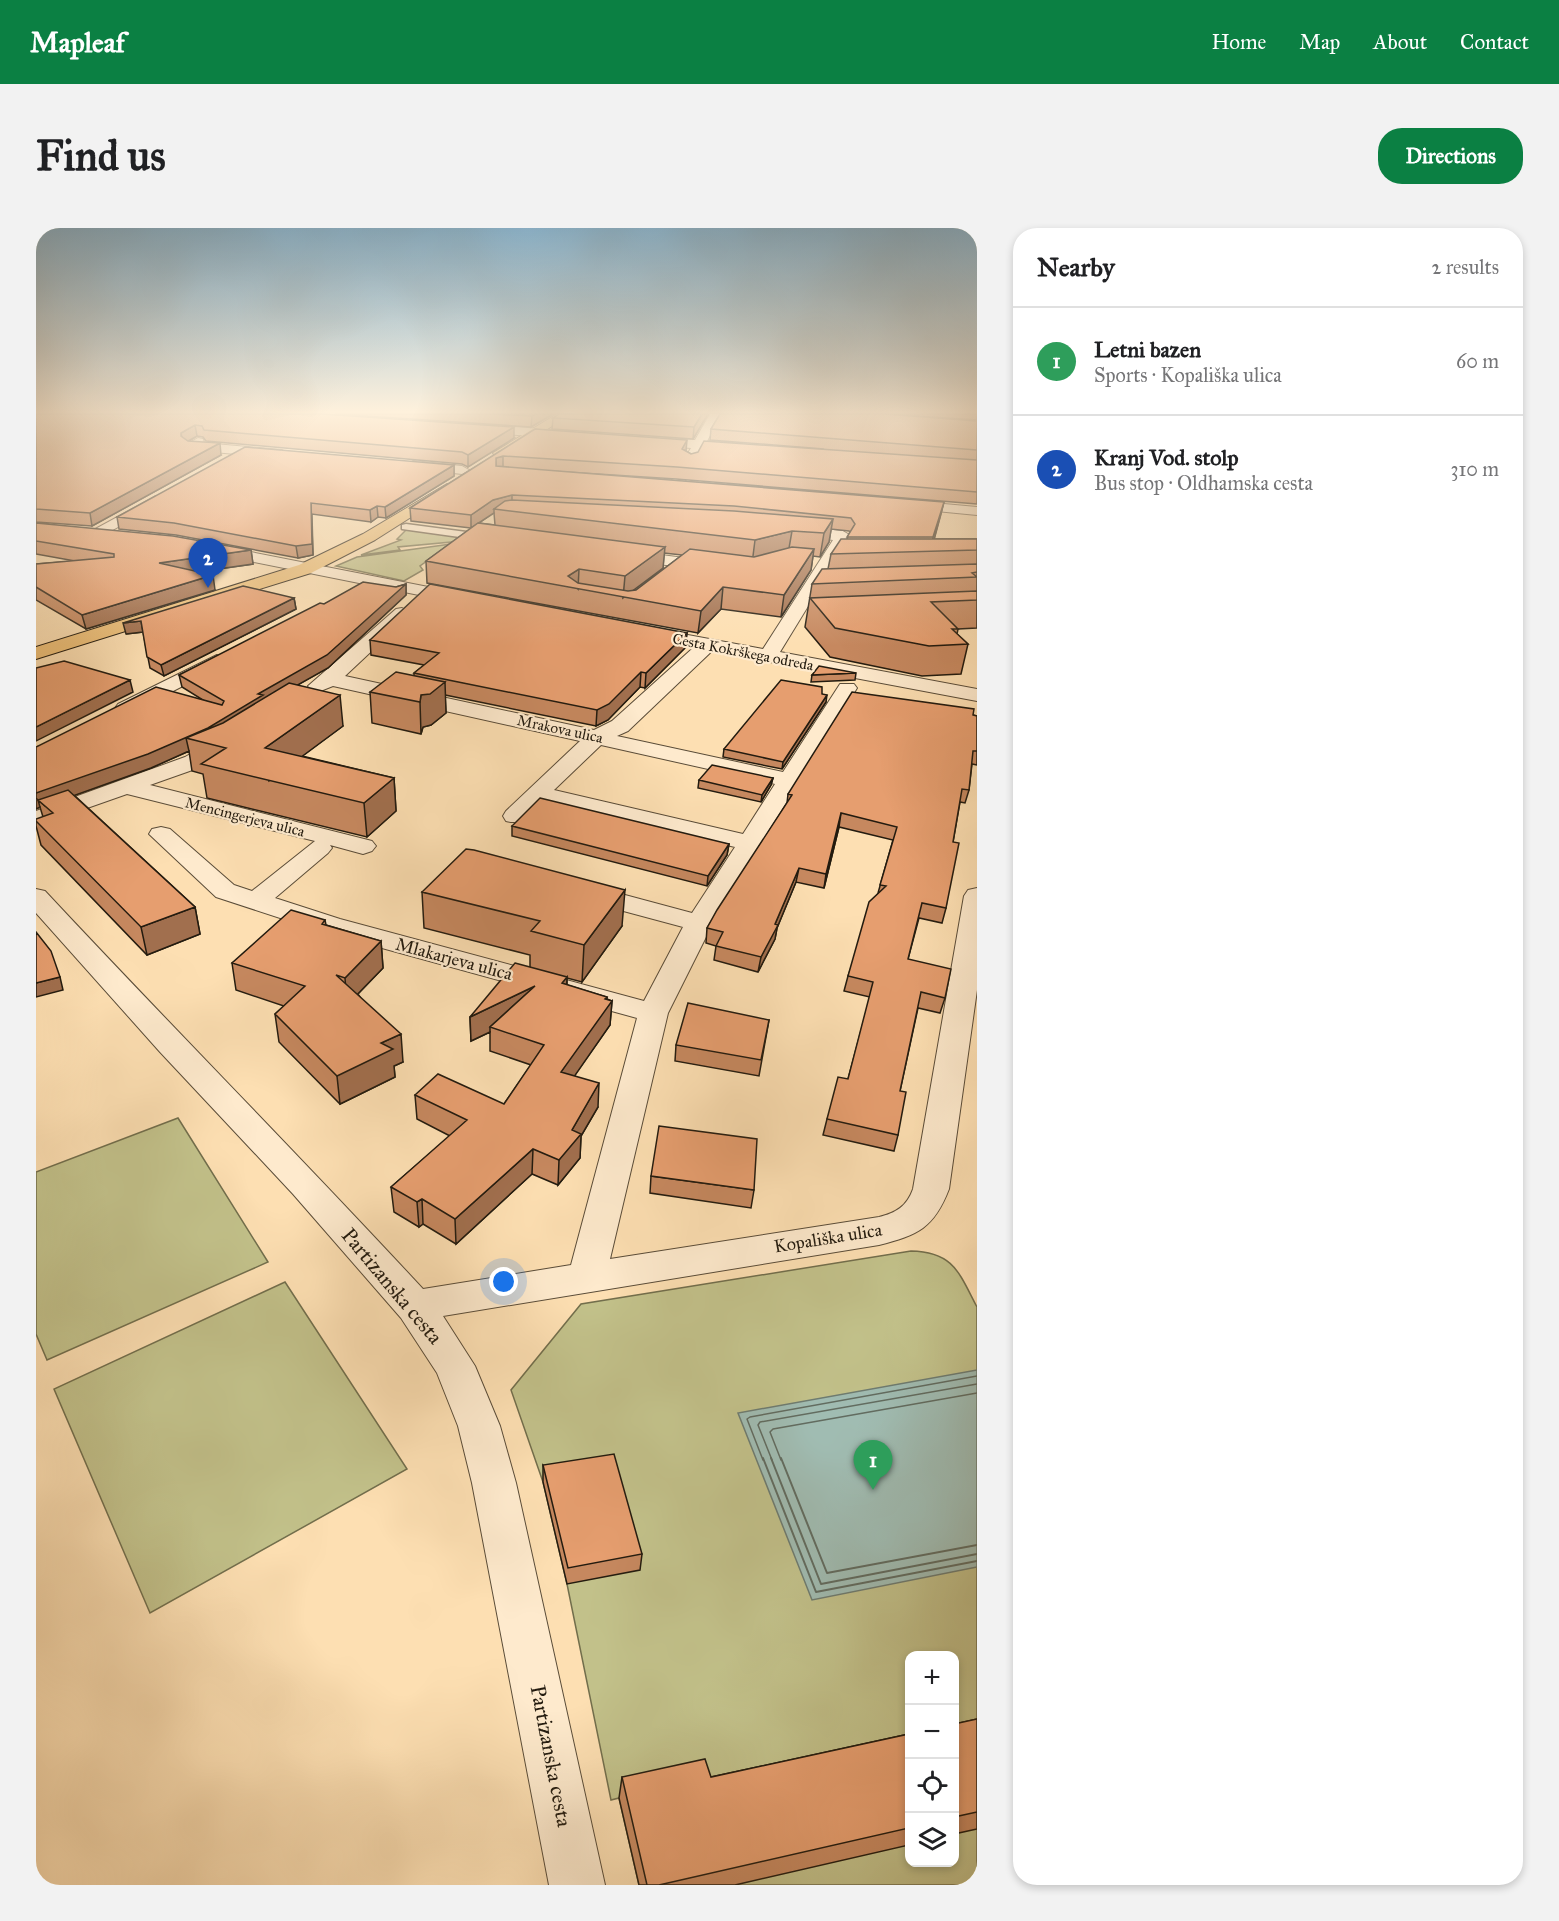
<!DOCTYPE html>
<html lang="en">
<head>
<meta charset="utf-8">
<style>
  :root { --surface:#fff; --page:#f2f2f2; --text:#202124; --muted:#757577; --line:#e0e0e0; --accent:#0b8043 }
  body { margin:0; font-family:"IM FELL Great Primer",serif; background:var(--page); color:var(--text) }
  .controls { position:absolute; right:18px; bottom:18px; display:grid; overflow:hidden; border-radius:12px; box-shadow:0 3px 9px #0003 }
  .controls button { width:54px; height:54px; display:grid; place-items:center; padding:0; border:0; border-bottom:2px solid var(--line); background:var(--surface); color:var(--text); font:30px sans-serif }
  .you { position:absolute; left:468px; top:1054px; width:21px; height:21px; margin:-15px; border:4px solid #fff; border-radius:50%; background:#1a73e8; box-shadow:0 0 0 9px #1a73e833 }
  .badge { display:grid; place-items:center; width:39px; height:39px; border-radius:50%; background:var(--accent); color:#fff; font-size:20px; font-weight:700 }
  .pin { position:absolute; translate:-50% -50px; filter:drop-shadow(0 2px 3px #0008) }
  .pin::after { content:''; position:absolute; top:32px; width:21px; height:18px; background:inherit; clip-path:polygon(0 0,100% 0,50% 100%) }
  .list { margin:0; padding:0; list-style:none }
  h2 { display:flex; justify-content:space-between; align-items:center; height:78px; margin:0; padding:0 24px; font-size:26px }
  h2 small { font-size:20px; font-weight:400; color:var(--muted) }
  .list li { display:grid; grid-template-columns:39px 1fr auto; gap:18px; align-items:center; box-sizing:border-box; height:108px; padding:0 24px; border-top:2px solid var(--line) }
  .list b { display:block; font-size:22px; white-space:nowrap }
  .list p { margin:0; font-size:20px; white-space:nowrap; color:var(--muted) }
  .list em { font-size:20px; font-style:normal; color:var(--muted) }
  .icon { flex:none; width:33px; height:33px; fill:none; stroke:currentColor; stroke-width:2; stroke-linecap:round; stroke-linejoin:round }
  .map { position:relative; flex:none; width:941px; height:1657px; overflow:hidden; border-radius:24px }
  header { display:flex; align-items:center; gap:36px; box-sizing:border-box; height:84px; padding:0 30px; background:var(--accent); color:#fff }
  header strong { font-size:28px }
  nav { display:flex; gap:33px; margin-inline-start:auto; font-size:21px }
  .intro { display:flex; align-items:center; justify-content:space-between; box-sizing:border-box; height:144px; padding:0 36px }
  h1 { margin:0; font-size:42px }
  .button { padding:15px 27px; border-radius:24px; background:var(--accent); color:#fff; font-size:21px; font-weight:700 }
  main { display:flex; gap:36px; padding:0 36px }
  aside { flex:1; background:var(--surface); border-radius:24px; box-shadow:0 3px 9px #0003 }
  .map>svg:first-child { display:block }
  .green { fill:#c2c18a; stroke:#726e4c; stroke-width:1.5; fill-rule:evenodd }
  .water { fill:#a0bcb2; stroke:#6e7c71; stroke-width:1.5 }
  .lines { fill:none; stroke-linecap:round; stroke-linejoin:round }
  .shore-far1 { stroke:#626c60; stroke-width:1.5 }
  .shore { stroke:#626c60; stroke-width:2 }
  .pedestrian-casing { stroke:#5a4c38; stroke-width:3 }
  .minor-casing { stroke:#5a4c38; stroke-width:2 }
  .primary-casing { stroke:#231b0f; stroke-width:2 }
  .pedestrian { fill:#feeacd; fill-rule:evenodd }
  .minor { fill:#feeacd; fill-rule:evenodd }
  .primary { fill:#eec079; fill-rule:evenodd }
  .wall { fill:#c6885f; stroke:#231b0f; stroke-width:1.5; fill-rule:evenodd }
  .shaded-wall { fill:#a16f4e; stroke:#231b0f; stroke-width:1.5 }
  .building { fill:#e69e6f; stroke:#231b0f; stroke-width:1.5 }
  .labels { text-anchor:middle; stroke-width:4.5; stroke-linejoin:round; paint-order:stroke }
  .far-street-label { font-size:15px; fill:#231b0f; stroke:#feeacd }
  .street-label { font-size:18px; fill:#231b0f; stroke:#feeacd }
  .near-street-label { font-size:21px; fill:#231b0f; stroke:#feeacd }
</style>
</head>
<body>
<header>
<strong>Mapleaf</strong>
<nav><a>Home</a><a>Map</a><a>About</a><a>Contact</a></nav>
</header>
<div class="intro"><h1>Find us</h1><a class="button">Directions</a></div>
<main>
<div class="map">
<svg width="941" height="1657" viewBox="0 0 941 1657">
  <rect width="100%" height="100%" fill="#fddfb2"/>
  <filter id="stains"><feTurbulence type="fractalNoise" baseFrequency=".00333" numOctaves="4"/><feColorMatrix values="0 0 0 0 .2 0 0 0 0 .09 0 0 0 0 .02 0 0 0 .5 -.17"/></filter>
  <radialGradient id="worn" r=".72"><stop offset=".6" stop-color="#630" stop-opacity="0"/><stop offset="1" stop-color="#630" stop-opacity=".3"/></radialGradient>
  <!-- green -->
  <path class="green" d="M371,301l54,7 1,5 -64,6 2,3 -39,5 40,-15 -4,-1z
    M415,316l-31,22 3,4 -19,11 -68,-15 21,-9z
    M142,890l90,144 -221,98 -11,-26v-162z
    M875,1023c43,1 48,22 66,56v578h-338l-20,-87 -8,2 -44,-216 -24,-102 -32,-92 70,-86zM873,1428h45v206h-45z
    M249,1054l122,187 -257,144 -96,-224z"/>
  <!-- water -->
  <path class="water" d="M941,1142v197l-165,33 -74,-187z"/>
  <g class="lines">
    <!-- shore-far1 -->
    <path class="shore-far1" d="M727,1232l-16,-41 3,-2 227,-41
      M736,1232l-14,-35 2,-3 217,-38
      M745,1232l-11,-28 3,-3 204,-36"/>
    <!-- shore -->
    <path class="shore" d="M727,1230l53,134 161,-31
      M735,1230l50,126 156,-30
      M745,1230l46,115 150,-28"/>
    <defs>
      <path id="pedestrian" d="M370,296l68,9 6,3 -6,3 -72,-10v-4z"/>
      <path id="minor" d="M674,186h12l-15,27 39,3 7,4 -7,4 -43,-3 -22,39h-10l-2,-3 22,-37 -48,-4 -6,-4 6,-4 52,4z
        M436,196l97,7 6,4 -6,4 -101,-8v-6z
        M162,210l5,1 1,4 78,7 7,4 -7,4 -92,-8 -6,-4z
        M377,233l49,5 7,4 -7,4 -54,-6 -2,-3z
        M120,268l7,4 -2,3 -59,33h-12l-2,-3z
        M864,272l77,7v8l-82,-8 -2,-3 2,-3z
        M751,297l56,6 8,5 -71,116 197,37v12l-265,-50 -84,80 -11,5 166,36 57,-88h14l3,4 -144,235 -45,90 -58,246 269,-42c17,-4 28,-11 34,-28l51,-293 4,-6 9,-2v102l-28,199c-15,39 -31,46 -70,56l-436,71 32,50 25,60 16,57 89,402h-56l-77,-402 -14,-57 -21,-53 -36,-55 -108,-124 -133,-142 -124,-139v-24l9,2c125,134 254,264 378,398l148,-24 66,-247 -317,-87 -104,-34 -67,-63 3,-5 9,-2 9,2 64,56 18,6 63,-50 -188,-47 -91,32v-15l149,-54 34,-19h16l3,5 -3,5 -34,19 -51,18 222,56 4,5 -4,5 -9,3 -33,-9 2,3 -4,5 -53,45 65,21 304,82 39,-74 -108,-29 -4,-6 4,-6 9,-2 108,29 43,-66 -193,-46c-11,12 -18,25 -36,20l-3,-5 3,-5 74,-70 -247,-55 -15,6 -7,-2 -3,-4 88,-77 6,-1 9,5 -3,4 -63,59 249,54 18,-9 81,-73 -55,-11 -2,-4 2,-4 7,-2 118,22 70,-109 -51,-7 -3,-3zM565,517l174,39 -32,50 -189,-44z
        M174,316l254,50 9,5 -9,5 -260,-52 -2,-3z
        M586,322l94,12 8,5 -8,5 -100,-14 -2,-3 2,-3z
        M181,427l10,6 -3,4 -92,47h-14l-3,-4 3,-4z"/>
      <path id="primary" d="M521,186h14l-66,42h-10l-2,-3z
        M411,256l5,1 2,3 -2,3 -77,49 -64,33 -275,86v-12l263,-82 64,-31z"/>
    </defs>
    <!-- pedestrian casing -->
    <use href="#pedestrian" class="pedestrian-casing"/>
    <!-- minor casing -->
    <use href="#minor" class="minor-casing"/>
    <!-- primary casing -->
    <use href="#primary" class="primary-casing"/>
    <!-- pedestrian -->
    <use href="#pedestrian" class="pedestrian"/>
    <!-- minor -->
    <use href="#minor" class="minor"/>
    <!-- primary -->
    <use href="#primary" class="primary"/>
  </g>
  <!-- wall -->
  <path class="wall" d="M0,186l478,24 -46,29 -6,-3 -256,-23 -3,-4 -6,-1 -8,5 32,14 -129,71 -56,-4v1l215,27 2,14 -56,8 18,18 -129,39 -50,-29v-36l39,-3 -39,-7z
    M299,186h218l-22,13z
    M672,186l-15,25 -141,-10 1,-11z
    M684,186h257v6l-90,-6 90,7v83l-301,-25 -125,-8 393,31 -10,37h43v89l-19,1 -1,5 11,10 -7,30 -39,2 -92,-19 -25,-30 7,-43 16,-15 3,-15 16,-15 3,-7 -1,-1 -18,-2 -2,13 -9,15 -7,-1 -2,14 -30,47 -60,-8 -23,24 -271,-50 -1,-22 45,-33 -60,-7 -1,-13 125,-79 151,22 5,3 133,-5 -114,-9 1,-11zM457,285h1l1,12 -16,-2zM628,325l18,2 -46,35h-3l30,-22z
    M418,237v11l-68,42 -8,-1 -7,5 -59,-8 1,41 -15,3 -122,-23 -57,-6 -2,-12z
    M370,356v11l-78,73 -31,17 46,41 -41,30 92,22 2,33 -29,26 -160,-39 -4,-24 -11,-3 -3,-20 -38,17 -77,27 121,112 5,27 -53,21 -106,-110 -5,-19v-5l7,-4 -3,-10 -4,2v-62l167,-47 -21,-13 -3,-12 145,-71 72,-17z
    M258,370l2,11 -132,67 -14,-8 -7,-36 -17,2z
    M651,405l-2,15 -40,40 -5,-1 -32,33 -12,6 -151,-31 1,18 -15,12 -8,2 -2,7 -49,-11 -2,-31 44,-16v-3l10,-8 -53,-10 -1,-15z
    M820,445l-1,7 -44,2 1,-7z
    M786,466l4,8 -44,67 -59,-12 1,-8z
    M937,487l4,1v49l-5,-1 -3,26 -4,13 -5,-1 -7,40 -7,66 -4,15 -23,-5 -11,41 37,39 -5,15 -22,-5 -18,83 -2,44 -4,16 -71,-16 4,-16 21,-40 22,-82 -26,-6 4,-15 30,-83 15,-53 -54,-13 -15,61 -28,-6 -19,46 -2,11 -17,33 -44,-12 2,-14 -10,-3 1,-15 80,-125 1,-9z
    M737,550l-2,7 -10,17 -63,-14 1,-8z
    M476,598l217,18 -2,11 -20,31 -195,-50z
    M386,664l200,34 -40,56 -15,-4v7l40,12v2l5,2 -2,24 -36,51 24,31 -17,29 -1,22 -22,27 -26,-11 -76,70 -33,-20 -4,3 -25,-15 -3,-25 59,-51 -33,-17 -2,-24 89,9 27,-39 -41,-14v-19l-19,9 -1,-24 60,-50v-12l-106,-27z
    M289,692l1,5 55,16 2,27 -25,26 45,68 -9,4 1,11 -55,27 -61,-62 -4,-28 9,-8 -48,-16 -4,-27z
    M733,792l-10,56 -84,-15 1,-16z
    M615,948l103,14 -3,18 -101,-15z
    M507,1237l99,89 -2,16 -73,14 -24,-102z
    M941,1491v110l-23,5v-110z
    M873,1506v111l-174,40h-96l-20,-87 3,-21h89z"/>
  <!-- shaded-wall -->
  <path class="shaded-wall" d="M500,186h17l-22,13 1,-11z
    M666,186h6l-15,25 1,-12z
    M159,197l2,11 -14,8 -2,-11z
    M478,199v11l-46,29v-12z
    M651,212l-1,11 -4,-2z
    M184,215l1,12 -129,71 -2,-13z
    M467,228v12l-7,2v-12z
    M418,237v11l-68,42 -1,-11z
    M476,267v13l-18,1v4l-23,15v-13l22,-15z
    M908,274l-3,12 -10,37 2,-14z
    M275,275l2,52 -15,3 -2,-12z
    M341,278l1,11 -7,5 -1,-12z
    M797,291l-4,23 -9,15 4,-24z
    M756,303l-4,23 -36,10 3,-24z
    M629,319l-2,21 -40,30 2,-22z
    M778,321l-3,21 -30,47 3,-22z
    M215,322l2,14 -91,13 -3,-14z
    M543,341l-1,20 -10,-13z
    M177,347l2,15 -129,39 -4,-14z
    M370,356v11l-78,73 -64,36 -54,37 -24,-3 3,13 -38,17 -106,38 -7,-6 2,7 -4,2v-16l222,-99z
    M687,359l-2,22 -23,24 3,-22z
    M258,370l2,11 -132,67 -3,-11z
    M105,393l2,11 -17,2 -3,-11z
    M651,405l-2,15 -40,40 1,-15z
    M605,444l-1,15 -32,33 -12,6 1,-16z
    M94,452l3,12 -97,49v-14z
    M409,454l1,31 -15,12 -8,2 -2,7 -1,-32 1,-7z
    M304,467l3,31 -74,55 -4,-33z
    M791,467l-1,7 -44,67 1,-7z
    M358,550l2,33 -29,26 -3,-34z
    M737,550l-2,7 -10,17 1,-7z
    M805,585l-2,14 -15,61 2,-14z
    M693,616l-2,11 -20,31 1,-10z
    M763,640l-3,14 -19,46 -2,11 -17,33 3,-15z
    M589,662l-3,36 -40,56 2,-37z
    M159,679l5,27 -53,21 -6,-28z
    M345,713l2,27 -36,37 -2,-27z
    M24,749l3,13 -27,7v-14z
    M531,749l-1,24 -4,-18z
    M499,758l-45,41v5l-19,9 -1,-24z
    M571,769l-1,11 6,-7 -2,24 -50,72 1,-25z
    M365,806l2,28 -9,4 1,11 -55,27 -3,-28 44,-33z
    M563,855l-1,24 -17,29 -1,22 -22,27 1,-25 13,-30z
    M497,921l-1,25 -76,70 -1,-25z
    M386,971l1,25 -4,3 -2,-25z"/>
  <!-- building -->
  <path class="building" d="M0,186h286l192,13 -46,28 -6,-3 -258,-22 -2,-4 -7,-1 -14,8v3l7,5 32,2 -130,70 -54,-4z
    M454,186h46l-4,2z
    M523,186h143l-8,13 -141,-9z
    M684,186h165l92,7v29l-266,-21z
    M499,201l152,11 -5,9 9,5 7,-2 6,-11 273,19v32l-300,-25 -174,-11 -7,2v8l448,36 -11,35h-86l8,-13 -4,-6 -117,-12 -222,-11 -19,5 -22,15 -61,-7z
    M209,219l209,18 -69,42 -8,-1 -7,4 -59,-7 1,41 -16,2 -122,-23 -57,-6z
    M476,272l222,11 99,8 -9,14 -32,-2 -37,9 -261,-31 11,-8z
    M0,295l137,13 78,14 -92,13 54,12 -131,40 -46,-28v-23l78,-7v-3l-78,-13z
    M442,295l187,24 -40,29 -46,-7 -11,7 10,7 50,8 8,-1 54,-41 64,8 38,-10 22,2 -30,46 -61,-8 -22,24 -275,-50z
    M805,311h136v11l-146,4z
    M941,336v8l-5,1 5,4 -165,7 10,-15z
    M327,354l33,5 10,-3 -79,71 -69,39 5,1 -55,33 -60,26 -112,39v-46l120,-60 66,18 2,-4 -45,-26 141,-72 4,1z
    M394,356l257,49 -41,40 -5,-1 -32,32 -12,6 -183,-37 25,-20 -69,-13z
    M207,358l51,12 -133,67 -14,-8 -6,-36 -18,2z
    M941,363v9l-46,2 27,27h-6l16,15 -39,2 -94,-18 -25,-30z
    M28,433l66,19 -94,47v-59z
    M783,438l37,7 -44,2z
    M360,444l49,10 -15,12 -9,1 -1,7 -50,-10z
    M745,452l41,7v7l5,1 -44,67 -59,-13z
    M253,455l51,12 -75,53 129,30 -30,25 -163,-39 25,-16 -40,-10 37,-15z
    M816,464l122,17 -1,6 4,1v35h-4l-4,39 -7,-1 -9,53 6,1 -13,65 -24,-5 -14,56 43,10 -6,29 -24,-6 -21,99 6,1 -8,43 -71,-16 11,-42 10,2 25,-97 -25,-6 21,-74 17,-16 -6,-1 17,-58 -56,-14 -15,61 -27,-6 -24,56 3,1 -17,32 -45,-11 7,-14 -16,-4 10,-18 75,-115 -4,-1z
    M676,537l61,13 -11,17 -63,-15z
    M32,562l127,117 -54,20 -105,-106v-2l17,-6 -15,-13z
    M504,570l189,46 -21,32 -196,-50z
    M430,621l8,1 151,40 -41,55 -53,-14 9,-10 -118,-29z
    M255,682l34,10 -3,4 59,17 -36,37 -9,-3 65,59 -20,9 12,6 -56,27 -62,-62 30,-28 -73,-23z
    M0,704l15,19 9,26 -24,6z
    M479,735l52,14 -5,6 45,14 -2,2 7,2 -51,71 38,11 -27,47 9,4 -22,26 -26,-11 -78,70 -33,-20 -5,3 -26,-15 76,-67 -52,-25 23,-21 66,30 40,-59 -54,-18 45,-41 -65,31z
    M652,775l81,17 -8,40 -85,-15z
    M623,898l98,13 -3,51 -103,-14z
    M578,1226l28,100 -74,14 -25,-103z
    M941,1491v93l-23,5v-93z
    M873,1506v94l-250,57h-12l-25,-108 83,-18 6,18z"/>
  <!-- sky -->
  <linearGradient id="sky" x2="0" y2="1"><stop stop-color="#8bb7d2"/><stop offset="0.44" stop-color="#fef1dc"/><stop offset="1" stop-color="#fef1dc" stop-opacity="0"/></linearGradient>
  <rect width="941" height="418" fill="url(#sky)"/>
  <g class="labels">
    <!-- far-street labels -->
    <g class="far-street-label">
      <text transform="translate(707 424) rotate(11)" y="5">Cesta Kokrškega odreda</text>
      <text transform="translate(524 501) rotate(12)" y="5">Mrakova ulica</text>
      <text transform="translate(209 589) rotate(14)" y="5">Mencingerjeva ulica</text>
    </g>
    <!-- street labels -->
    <g class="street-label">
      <text transform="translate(418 731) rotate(15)" y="6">Mlakarjeva ulica</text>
      <text transform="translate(792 1010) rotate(-9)" y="6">Kopališka ulica</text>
    </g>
    <!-- near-street labels -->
    <g class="near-street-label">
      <text transform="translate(356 1058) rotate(50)" y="7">Partizanska cesta</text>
      <text transform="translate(515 1528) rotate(79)" y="7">Partizanska cesta</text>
    </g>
  </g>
  <rect width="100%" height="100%" filter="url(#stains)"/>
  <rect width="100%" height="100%" fill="url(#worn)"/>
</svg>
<div class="controls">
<button>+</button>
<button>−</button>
<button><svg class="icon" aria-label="locate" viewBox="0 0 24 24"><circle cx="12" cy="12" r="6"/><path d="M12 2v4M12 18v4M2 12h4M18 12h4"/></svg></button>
<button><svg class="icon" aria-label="layers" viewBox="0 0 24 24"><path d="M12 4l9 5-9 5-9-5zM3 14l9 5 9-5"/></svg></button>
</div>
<div class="you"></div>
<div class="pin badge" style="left:837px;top:1262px;background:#2e9e5b">1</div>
<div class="pin badge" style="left:172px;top:360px;background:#1a4fb4">2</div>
</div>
<aside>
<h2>Nearby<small>2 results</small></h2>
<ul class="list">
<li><span class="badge" style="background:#2e9e5b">1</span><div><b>Letni bazen</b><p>Sports · Kopališka ulica</p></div><em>60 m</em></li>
<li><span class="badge" style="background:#1a4fb4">2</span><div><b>Kranj Vod. stolp</b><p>Bus stop · Oldhamska cesta</p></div><em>310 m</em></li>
</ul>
</aside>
</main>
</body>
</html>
